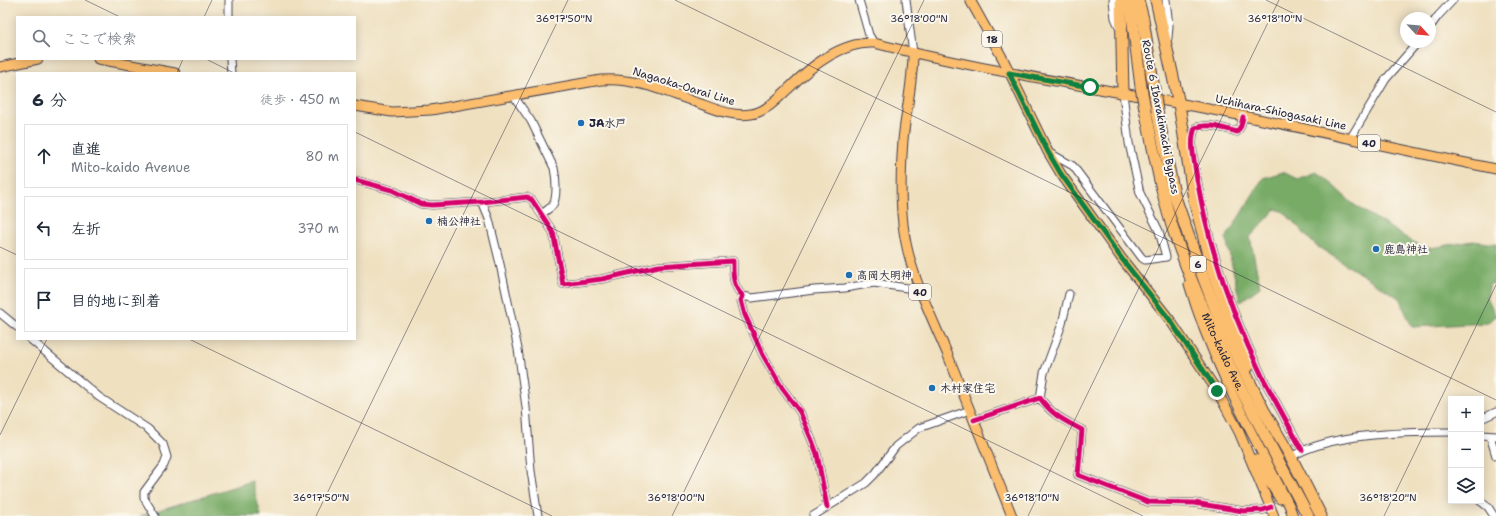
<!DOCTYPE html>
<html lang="ja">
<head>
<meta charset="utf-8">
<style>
  :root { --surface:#fff; --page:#f6f6f7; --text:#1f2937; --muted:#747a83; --line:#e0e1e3 }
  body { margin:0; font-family:"Shantell Sans","Klee One",sans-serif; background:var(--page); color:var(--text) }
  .controls { position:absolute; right:12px; bottom:12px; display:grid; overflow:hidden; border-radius:0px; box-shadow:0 2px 10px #0003 }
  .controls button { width:36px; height:36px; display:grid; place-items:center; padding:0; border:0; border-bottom:1px solid var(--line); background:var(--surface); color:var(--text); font:20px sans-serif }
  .compass { position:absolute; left:1400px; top:12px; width:36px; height:36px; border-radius:50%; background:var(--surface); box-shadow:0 2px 10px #0003; rotate:116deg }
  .stop { position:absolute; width:12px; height:12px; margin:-9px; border:3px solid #0b8043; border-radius:50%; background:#fff }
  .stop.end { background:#0b8043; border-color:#fff; box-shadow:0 1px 4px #0008 }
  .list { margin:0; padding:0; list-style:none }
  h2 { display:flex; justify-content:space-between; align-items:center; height:52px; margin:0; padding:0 16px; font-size:17px }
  h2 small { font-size:13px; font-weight:400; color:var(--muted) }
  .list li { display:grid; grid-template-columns:26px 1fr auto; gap:12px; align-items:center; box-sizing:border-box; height:64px; margin:0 8px 8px; padding:0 8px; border:1px solid var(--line); border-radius:0px }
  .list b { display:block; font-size:15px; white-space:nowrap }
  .list p { margin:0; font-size:13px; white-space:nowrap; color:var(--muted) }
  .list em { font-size:13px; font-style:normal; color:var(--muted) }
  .icon { flex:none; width:22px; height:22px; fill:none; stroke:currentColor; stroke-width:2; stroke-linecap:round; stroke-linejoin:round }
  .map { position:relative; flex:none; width:1496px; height:516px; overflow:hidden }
  .search { position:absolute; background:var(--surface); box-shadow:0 2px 10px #0003; left:16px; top:16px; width:340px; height:44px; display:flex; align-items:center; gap:10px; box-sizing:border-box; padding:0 14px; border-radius:0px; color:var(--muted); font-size:15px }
  .panel { position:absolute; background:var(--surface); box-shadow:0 2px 10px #0003; left:16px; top:72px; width:340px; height:268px; border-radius:0px }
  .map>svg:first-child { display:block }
  .forest { fill:#78ab66; stroke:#4d6650 }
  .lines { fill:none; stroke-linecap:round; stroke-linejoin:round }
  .minor-casing { stroke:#413e4f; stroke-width:9 }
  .major-casing { stroke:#413e4f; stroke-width:11 }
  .highway-casing { stroke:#413e4f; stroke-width:13 }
  .minor { stroke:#fff; stroke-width:7 }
  .major { stroke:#fbbd6e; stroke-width:9 }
  .highway { stroke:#fbbd6e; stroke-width:11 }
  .highway-bridge-casing { stroke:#413e4f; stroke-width:13; stroke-linecap:butt }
  .highway-bridge { stroke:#fbbd6e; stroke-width:11 }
  .cycleway-casing { stroke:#fbf7ec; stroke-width:8 }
  .cycleway { stroke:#d6006c; stroke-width:5 }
  .route { stroke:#0b8043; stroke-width:5 }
  .ticks { fill:none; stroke:#22223b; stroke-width:1; stroke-opacity:0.45 }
  .poi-dot { fill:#1f6fb2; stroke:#fbf7ec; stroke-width:1.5 }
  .labels { text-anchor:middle; stroke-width:4; stroke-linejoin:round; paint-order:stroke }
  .shield { fill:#fbf7ec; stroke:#636270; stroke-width:1 }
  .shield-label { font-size:10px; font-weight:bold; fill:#22223b }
  .street-label { font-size:11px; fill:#22223b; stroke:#fbf7ec }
  .poi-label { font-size:11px; font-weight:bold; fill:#22223b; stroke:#fbf7ec; text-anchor:start }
  .ticks-label { font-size:10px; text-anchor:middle; fill:#22223b; stroke:#fbf7ec; stroke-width:4; stroke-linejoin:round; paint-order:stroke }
</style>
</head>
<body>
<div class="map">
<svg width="1496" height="516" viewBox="0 0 1496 516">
  <rect width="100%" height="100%" fill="#fbf7ec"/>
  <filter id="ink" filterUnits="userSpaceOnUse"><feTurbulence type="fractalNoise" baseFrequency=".025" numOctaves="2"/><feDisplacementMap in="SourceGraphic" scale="8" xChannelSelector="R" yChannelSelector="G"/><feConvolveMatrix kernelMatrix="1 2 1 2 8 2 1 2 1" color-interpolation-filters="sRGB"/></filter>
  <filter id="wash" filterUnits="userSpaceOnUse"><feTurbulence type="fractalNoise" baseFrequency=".012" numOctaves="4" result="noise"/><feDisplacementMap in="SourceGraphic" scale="16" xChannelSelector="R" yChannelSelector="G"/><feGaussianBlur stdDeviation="0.9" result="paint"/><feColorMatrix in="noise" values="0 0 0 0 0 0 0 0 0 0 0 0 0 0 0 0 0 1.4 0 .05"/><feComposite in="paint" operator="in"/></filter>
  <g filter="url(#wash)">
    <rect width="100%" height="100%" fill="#efe0c0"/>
    <!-- forest -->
    <path class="forest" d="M1283,172l14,7 19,-7 8,5 29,27 71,45 49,-8 23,3v41l-6,-2 -3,14 9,19 -8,7 -76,4 -13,-29 -84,-53 -31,-33 -8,-3 -26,28 10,50 -20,15 -14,-64 37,-60z
      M252,481l9,35h-121z"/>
  </g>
  <g filter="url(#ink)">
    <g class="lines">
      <defs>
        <path id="minor" d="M229,0v17
          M859,0l10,35 5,8
          M906,0l7,53
          M1113,0l2,18 5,11
          M1166,0l3,26 -1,12
          M1430,27l8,-11 15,-16
          M230,59l1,14
          M513,95l18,26 23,47c2,9 4,31 -2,38 -3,3 -7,5 -10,8
          M1243,117l-2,9 -4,6c-12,-3 -30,-10 -42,-4 -6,15 0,35 2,51 12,69 35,136 66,199 13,24 26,48 39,72
          M1350,139l36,-60 32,-37
          M1048,152l25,14 69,92 3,2 21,-3 -7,-26 -19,-38 -11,-50 -6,-50
          M355,180l37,10 29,14 11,1 50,-3 45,-5 5,3 21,32 10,52 39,-5 57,-13 74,-5c0,13 -1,25 10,35l-2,4 4,15 18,40 19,33 18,24 13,31 4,11 10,53
          M482,202l7,17 11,45 18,85 8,58 5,64 7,45
          M743,296l9,2 62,-8 31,-2 29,-5 46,7
          M0,313l17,14
          M30,339l69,58 49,32 15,15 4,13 -3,8 -20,27v6l11,18
          M1040,398l4,-25 18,-49 7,-30
          M1481,419l15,-7
          M974,420l66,-22c13,18 24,22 42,32l-4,45 70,27 46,1 49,8 20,-1 8,-3
          M1481,435l15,1
          M1490,436l6,20
          M1291,457c39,-24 114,-25 160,-25
          M1480,501l8,6 6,9
          M813,516l53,-33 9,-9 21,-28 23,-18 51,-18"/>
        <path id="major" d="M970,0l33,59 45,93 13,22 61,85 48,61 47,71 22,41 35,84
          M913,53c0,29 -7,57 -10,87 -2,27 -3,57 0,84 5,46 26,87 44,129 22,54 43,109 65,163
          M98,59l77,14
          M0,67l38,-8
          M355,106l37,6 39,-2 170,-30c35,-3 68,13 100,24 16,6 33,13 50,10 15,-2 26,-15 37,-25 22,-22 53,-48 86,-46 100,26 202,41 303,60 107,20 213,45 319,66
          M1189,284c23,79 63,149 100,221l4,11
          M1255,459l25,40"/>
        <g id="highway">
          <path d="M1121,0l2,93"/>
          <path d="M1130,0l11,87"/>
          <path d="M1138,0l5,19 11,70"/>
          <path d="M1156,0l23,104 15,96 9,34 7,30 38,103"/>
          <path id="s1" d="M1145,109c9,42 16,85 30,126 33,99 84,189 133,281"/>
          <path d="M1157,111l17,83 26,75 22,57 41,83 28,48 30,59"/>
        </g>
      </defs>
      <!-- minor casing -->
      <use href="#minor" class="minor-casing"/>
      <!-- major casing -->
      <use href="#major" class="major-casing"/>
      <!-- highway casing -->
      <use href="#highway" class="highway-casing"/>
      <!-- minor -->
      <use href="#minor" class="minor"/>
      <!-- major -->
      <use href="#major" class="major"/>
      <!-- highway -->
      <use href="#highway" class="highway"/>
      <defs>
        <path id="highway-bridge" d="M1141,87l4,22
          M1154,89l3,22"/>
      </defs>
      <!-- highway-bridge casing -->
      <use href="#highway-bridge" class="highway-bridge-casing"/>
      <!-- highway-bridge -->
      <use href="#highway-bridge" class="highway-bridge"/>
      <defs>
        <path id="cycleway" d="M1243,117l-2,9 -4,6c-12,-3 -30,-10 -42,-4 -6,15 0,35 2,51 12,69 35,136 66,199 13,24 26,48 39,72
          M355,180l37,10 29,14 11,1 50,-3 45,-5 5,3 21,32 10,52 39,-5 57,-13 74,-5c0,13 -1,25 10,35l-2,4 4,15 18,40 19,33 18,24 13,31 4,11 10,53
          M974,420l66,-22c13,18 24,22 42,32l-4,45 70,27 46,1 49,8 20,-1 8,-3"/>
      </defs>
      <!-- cycleway casing -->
      <use href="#cycleway" class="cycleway-casing"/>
      <!-- cycleway -->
      <use href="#cycleway" class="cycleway"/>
    </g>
  </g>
  <g class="lines" filter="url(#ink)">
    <!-- route -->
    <path class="route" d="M1090,87l-81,-14 39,79 13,22 61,85 48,61 47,71"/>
  </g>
  <!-- ticks -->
  <path class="ticks" d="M85,0l35,17M675,0l821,400M1266,0l230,112M204,17l8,-17M206,59l28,14M177,73l6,-14M355,132l788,384M0,247l17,8M189,339l363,177M0,435l47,-96M316,516l252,-516M672,516l252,-516M1028,516l251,-516M1384,516l112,-231"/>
  <!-- markers -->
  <g class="poi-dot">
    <circle cx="581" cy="123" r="4"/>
    <circle cx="429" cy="221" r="4"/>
    <circle cx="1376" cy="249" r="4"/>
    <circle cx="849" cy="275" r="4"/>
    <circle cx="932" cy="388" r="4"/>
  </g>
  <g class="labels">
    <!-- shield labels -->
    <g class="shield">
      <rect x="982" y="31" width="20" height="16" rx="3"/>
      <rect x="1358" y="135" width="22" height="16" rx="3"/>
      <rect x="1190" y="256" width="16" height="16" rx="3"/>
      <rect x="909" y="284" width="22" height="16" rx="3"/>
    </g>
    <g class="shield-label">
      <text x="992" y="43">18</text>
      <text x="1369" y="147">40</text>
      <text x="1198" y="268">6</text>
      <text x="920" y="296">40</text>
    </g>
    <!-- street labels -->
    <g class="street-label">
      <text transform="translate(684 86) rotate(17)" y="4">Nagaoka-Oarai Line</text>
      <text transform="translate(1281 112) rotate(12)" y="4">Uchihara-Shiogasaki Line</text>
      <text transform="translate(1161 117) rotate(79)" y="4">Route 6 Ibarakimachi Bypass</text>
      <text dy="4" stroke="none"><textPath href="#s1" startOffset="256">Mito-kaido Ave.</textPath></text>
    </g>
    <!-- poi labels -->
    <g class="poi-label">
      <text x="589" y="127">JA水戸</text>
      <text x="437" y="225">楠公神社</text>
      <text x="1384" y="253">鹿島神社</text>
      <text x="857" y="279">高岡大明神</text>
      <text x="940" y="392">木村家住宅</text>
    </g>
  </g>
  <g class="ticks-label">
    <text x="564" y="22">36°17'50"N</text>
    <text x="919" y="22">36°18'00"N</text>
    <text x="1275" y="22">36°18'10"N</text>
    <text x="321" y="501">36°17'50"N</text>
    <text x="676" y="501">36°18'00"N</text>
    <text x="1032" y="501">36°18'10"N</text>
    <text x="1388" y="501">36°18'20"N</text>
  </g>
</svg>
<div class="controls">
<button>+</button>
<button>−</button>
<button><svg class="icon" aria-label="layers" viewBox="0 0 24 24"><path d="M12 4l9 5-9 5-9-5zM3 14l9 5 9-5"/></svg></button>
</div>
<svg class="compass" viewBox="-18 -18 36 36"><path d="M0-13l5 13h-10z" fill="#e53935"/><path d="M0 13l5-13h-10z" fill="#747a83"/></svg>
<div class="stop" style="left:1090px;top:87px"></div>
<div class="stop end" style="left:1217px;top:391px"></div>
<div class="search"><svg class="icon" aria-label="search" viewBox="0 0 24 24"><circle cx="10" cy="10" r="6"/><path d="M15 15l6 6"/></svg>ここで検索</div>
<section class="panel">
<h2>6 分<small>徒歩 · 450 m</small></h2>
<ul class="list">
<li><svg class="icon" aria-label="ahead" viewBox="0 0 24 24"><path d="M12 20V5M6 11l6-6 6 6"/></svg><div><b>直進</b><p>Mito-kaido Avenue</p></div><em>80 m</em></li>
<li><svg class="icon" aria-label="left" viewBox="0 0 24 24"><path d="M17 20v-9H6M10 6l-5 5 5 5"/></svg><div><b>左折</b></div><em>370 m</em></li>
<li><svg class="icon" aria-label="arrive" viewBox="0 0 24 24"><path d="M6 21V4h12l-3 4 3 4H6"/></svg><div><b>目的地に到着</b></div></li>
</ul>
</section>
</div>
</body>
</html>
